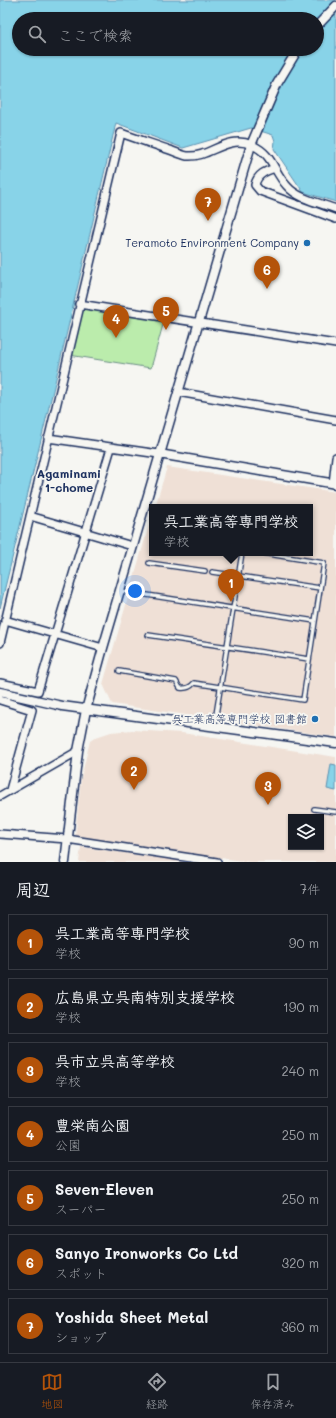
<!DOCTYPE html>
<html lang="ja">
<head>
<meta charset="utf-8">
<style>
  :root { --surface:#171b24; --page:#20242c; --text:#f1f3f6; --muted:#9ea1a6; --line:#363941; --accent:#b45309 }
  body { margin:0; font-family:Mali,"Klee One",sans-serif; background:var(--page); color:var(--text) }
  .controls { position:absolute; right:12px; bottom:12px; display:grid; overflow:hidden; border-radius:0px; box-shadow:0 1px 3px #0004 }
  .controls button { width:36px; height:36px; display:grid; place-items:center; padding:0; border:0; border-bottom:1px solid var(--line); background:var(--surface); color:var(--text); font:20px sans-serif }
  .you { position:absolute; left:135px; top:591px; width:14px; height:14px; margin:-10px; border:3px solid #fff; border-radius:50%; background:#1a73e8; box-shadow:0 0 0 6px #1a73e833 }
  .badge { display:grid; place-items:center; width:26px; height:26px; border-radius:50%; background:var(--accent); color:#fff; font-size:13px; font-weight:700 }
  .pin { position:absolute; translate:-50% -33px; filter:drop-shadow(0 1px 2px #0008) }
  .pin::after { content:''; position:absolute; top:21px; width:14px; height:12px; background:inherit; clip-path:polygon(0 0,100% 0,50% 100%) }
  .popup { position:absolute; left:149px; top:504px; width:164px; height:52px; box-sizing:border-box; display:grid; place-content:center; border-radius:0px; background:var(--surface); filter:drop-shadow(0 1px 3px #0005); font-size:13px; white-space:nowrap; color:var(--muted) }
  .popup b { font-size:15px; color:var(--text) }
  .popup::after { content:''; position:absolute; left:50%; top:100%; margin-left:-8px; border:8px solid transparent; border-top-color:var(--surface) }
  .list { margin:0; padding:0; list-style:none }
  h2 { display:flex; justify-content:space-between; align-items:center; height:52px; margin:0; padding:0 16px; font-size:17px }
  h2 small { font-size:13px; font-weight:400; color:var(--muted) }
  .list li { display:grid; grid-template-columns:26px 1fr auto; gap:12px; align-items:center; box-sizing:border-box; height:56px; margin:0 8px 8px; padding:0 8px; border:1px solid var(--line); border-radius:0px }
  .list b { display:block; font-size:15px; white-space:nowrap }
  .list p { margin:0; font-size:13px; white-space:nowrap; color:var(--muted) }
  .list em { font-size:13px; font-style:normal; color:var(--muted) }
  .icon { flex:none; width:22px; height:22px; fill:none; stroke:currentColor; stroke-width:2; stroke-linecap:round; stroke-linejoin:round }
  .map { position:relative; flex:none; width:336px; height:862px; overflow:hidden }
  .search { position:absolute; background:var(--surface); box-shadow:0 1px 3px #0004; left:12px; right:12px; top:12px; height:44px; display:flex; align-items:center; gap:10px; box-sizing:border-box; padding:0 14px; border-radius:22px; color:var(--muted); font-size:15px }
  .sheet { height:500px; background:var(--surface) }
  nav { display:flex; justify-content:space-around; align-items:center; box-sizing:border-box; height:56px; border-top:1px solid var(--line); background:var(--surface); font-size:11px; color:var(--muted) }
  nav a { display:grid; justify-items:center; gap:2px }
  nav .on { color:var(--accent) }
  .map>svg:first-child { display:block }
  .built { fill:#efe0d6; fill-rule:evenodd }
  .green { fill:#bbecac; stroke:#6b8e85 }
  .water { fill:#88d3e8; stroke:#5c91b1; fill-rule:evenodd }
  .lines { fill:none; stroke-linecap:round; stroke-linejoin:round }
  .service-casing { stroke:#1b2f5e; stroke-width:6 }
  .minor-casing { stroke:#1b2f5e; stroke-width:10 }
  .tertiary-casing { stroke:#1b2f5e; stroke-width:11 }
  .service { stroke:#f6f6f2; stroke-width:3.5 }
  .minor { stroke:#f6f6f2; stroke-width:7 }
  .tertiary { stroke:#f6f6f2; stroke-width:8 }
  .poi-dot { fill:#1f6fb2; stroke:#f6f6f2; stroke-width:1.5 }
  .labels { text-anchor:middle; stroke-width:3.5; stroke-linejoin:round; paint-order:stroke }
  .poi-label { font-size:11px; fill:#1b2f5e; stroke:#f6f6f2; text-anchor:end }
  .neighbourhood-label { font-size:12px; font-weight:bold; fill:#1b2f5e; stroke:#f6f6f2 }
</style>
</head>
<body>
<div class="map">
<svg width="336" height="862" viewBox="0 0 336 862">
  <rect width="100%" height="100%" fill="#f6f6f2"/>
  <filter id="ink" filterUnits="userSpaceOnUse"><feTurbulence type="fractalNoise" baseFrequency=".025" numOctaves="2"/><feDisplacementMap in="SourceGraphic" scale="8" xChannelSelector="R" yChannelSelector="G"/><feConvolveMatrix kernelMatrix="1 2 1 2 8 2 1 2 1" color-interpolation-filters="sRGB"/></filter>
  <g filter="url(#ink)">
    <!-- built -->
    <path class="built" d="M167,467l169,25v245l-224,-33 -9,-20 49,-169v38h158v-46h-155z
      M132,730l50,3 154,24v105h-86l-175,-24 6,-60 9,-37 6,-4 15,-5zM291,817h30v30h-30z
      M81,847l108,15h-110z"/>
    <!-- green -->
    <path class="green" d="M88,307l76,14 -13,47 -82,-13 11,-44z"/>
    <!-- water -->
    <path class="water" d="M0,0h336v202l-33,-10 -29,-43 1,-8 -2,-6 -22,-7 -68,20 -67,-25 -58,247 -58,238zM19,19h298v30h-298z
      M331,764l5,1v26l-9,-2z"/>
    <g class="lines">
      <defs>
        <path id="service" d="M149,563l56,8
          M212,572l108,16
          M121,591l194,30
          M148,635l161,24
          M119,671l57,10 4,7c6,1 10,0 14,-5l109,17 21,-137 -62,-10
          M214,727l28,-174
          M314,809l22,3"/>
        <path id="minor" d="M275,168c-9,3 -18,6 -20,17l5,6 76,28
          M79,304l257,40
          M178,392l158,28
          M48,438l111,16
          M333,484l3,-27
          M30,516l102,30
          M5,620l98,28
          M0,643l121,-510c16,6 32,11 49,17 5,2 12,5 17,6 24,2 39,-22 65,-11 21,9 21,26 35,41 11,13 33,17 49,23
          M0,683l38,8 73,-243
          M0,700l32,10 -22,80
          M0,796l78,-45
          M0,834l67,5 150,23"/>
        <path id="tertiary" d="M317,26l19,-20
          M159,454l177,30
          M0,692l62,14 274,37
          M65,862l13,-111 8,-41 17,-62 148,-503 26,-61 21,-35"/>
      </defs>
      <!-- service casing -->
      <use href="#service" class="service-casing"/>
      <!-- minor casing -->
      <use href="#minor" class="minor-casing"/>
      <!-- tertiary casing -->
      <use href="#tertiary" class="tertiary-casing"/>
      <!-- service -->
      <use href="#service" class="service"/>
      <!-- minor -->
      <use href="#minor" class="minor"/>
      <!-- tertiary -->
      <use href="#tertiary" class="tertiary"/>
    </g>
  </g>
  <!-- markers -->
  <g class="poi-dot">
    <circle cx="307" cy="243" r="4"/>
    <circle cx="315" cy="719" r="4"/>
  </g>
  <g class="labels">
    <!-- poi labels -->
    <g class="poi-label">
      <text x="299" y="247">Teramoto Environment Company</text>
      <text x="307" y="723">呉工業高等専門学校 図書館</text>
    </g>
    <!-- neighbourhood labels -->
    <g class="neighbourhood-label">
      <text x="69" y="478">Agaminami<tspan x="69" dy="14">1-chome</tspan></text>
    </g>
  </g>
</svg>
<div class="controls">
<button><svg class="icon" aria-label="layers" viewBox="0 0 24 24"><path d="M12 4l9 5-9 5-9-5zM3 14l9 5 9-5"/></svg></button>
</div>
<div class="you"></div>
<div class="pin badge" style="left:231px;top:602px">1</div>
<div class="popup"><b>呉工業高等専門学校</b>学校</div>
<div class="pin badge" style="left:134px;top:790px">2</div>
<div class="pin badge" style="left:268px;top:805px">3</div>
<div class="pin badge" style="left:116px;top:338px">4</div>
<div class="pin badge" style="left:166px;top:330px">5</div>
<div class="pin badge" style="left:267px;top:289px">6</div>
<div class="pin badge" style="left:208px;top:221px">7</div>
<div class="search"><svg class="icon" aria-label="search" viewBox="0 0 24 24"><circle cx="10" cy="10" r="6"/><path d="M15 15l6 6"/></svg>ここで検索</div>
</div>
<section class="sheet">
<h2>周辺<small>7件</small></h2>
<ul class="list">
<li><span class="badge">1</span><div><b>呉工業高等専門学校</b><p>学校</p></div><em>90 m</em></li>
<li><span class="badge">2</span><div><b>広島県立呉南特別支援学校</b><p>学校</p></div><em>190 m</em></li>
<li><span class="badge">3</span><div><b>呉市立呉高等学校</b><p>学校</p></div><em>240 m</em></li>
<li><span class="badge">4</span><div><b>豊栄南公園</b><p>公園</p></div><em>250 m</em></li>
<li><span class="badge">5</span><div><b>Seven-Eleven</b><p>スーパー</p></div><em>250 m</em></li>
<li><span class="badge">6</span><div><b>Sanyo Ironworks Co Ltd</b><p>スポット</p></div><em>320 m</em></li>
<li><span class="badge">7</span><div><b>Yoshida Sheet Metal</b><p>ショップ</p></div><em>360 m</em></li>
</ul>
</section>
<nav>
<a class="on"><svg class="icon" aria-label="map" viewBox="0 0 24 24"><path d="M3 6l6-2 6 2 6-2v14l-6 2-6-2-6 2zM9 4v14M15 6v14"/></svg>地図</a>
<a><svg class="icon" aria-label="directions" viewBox="0 0 24 24"><path d="M12 3l9 9-9 9-9-9zM9 14v-3h6M13 9l2 2-2 2"/></svg>経路</a>
<a><svg class="icon" aria-label="saved" viewBox="0 0 24 24"><path d="M7 4h10v16l-5-4-5 4z"/></svg>保存済み</a>
</nav>
</body>
</html>
